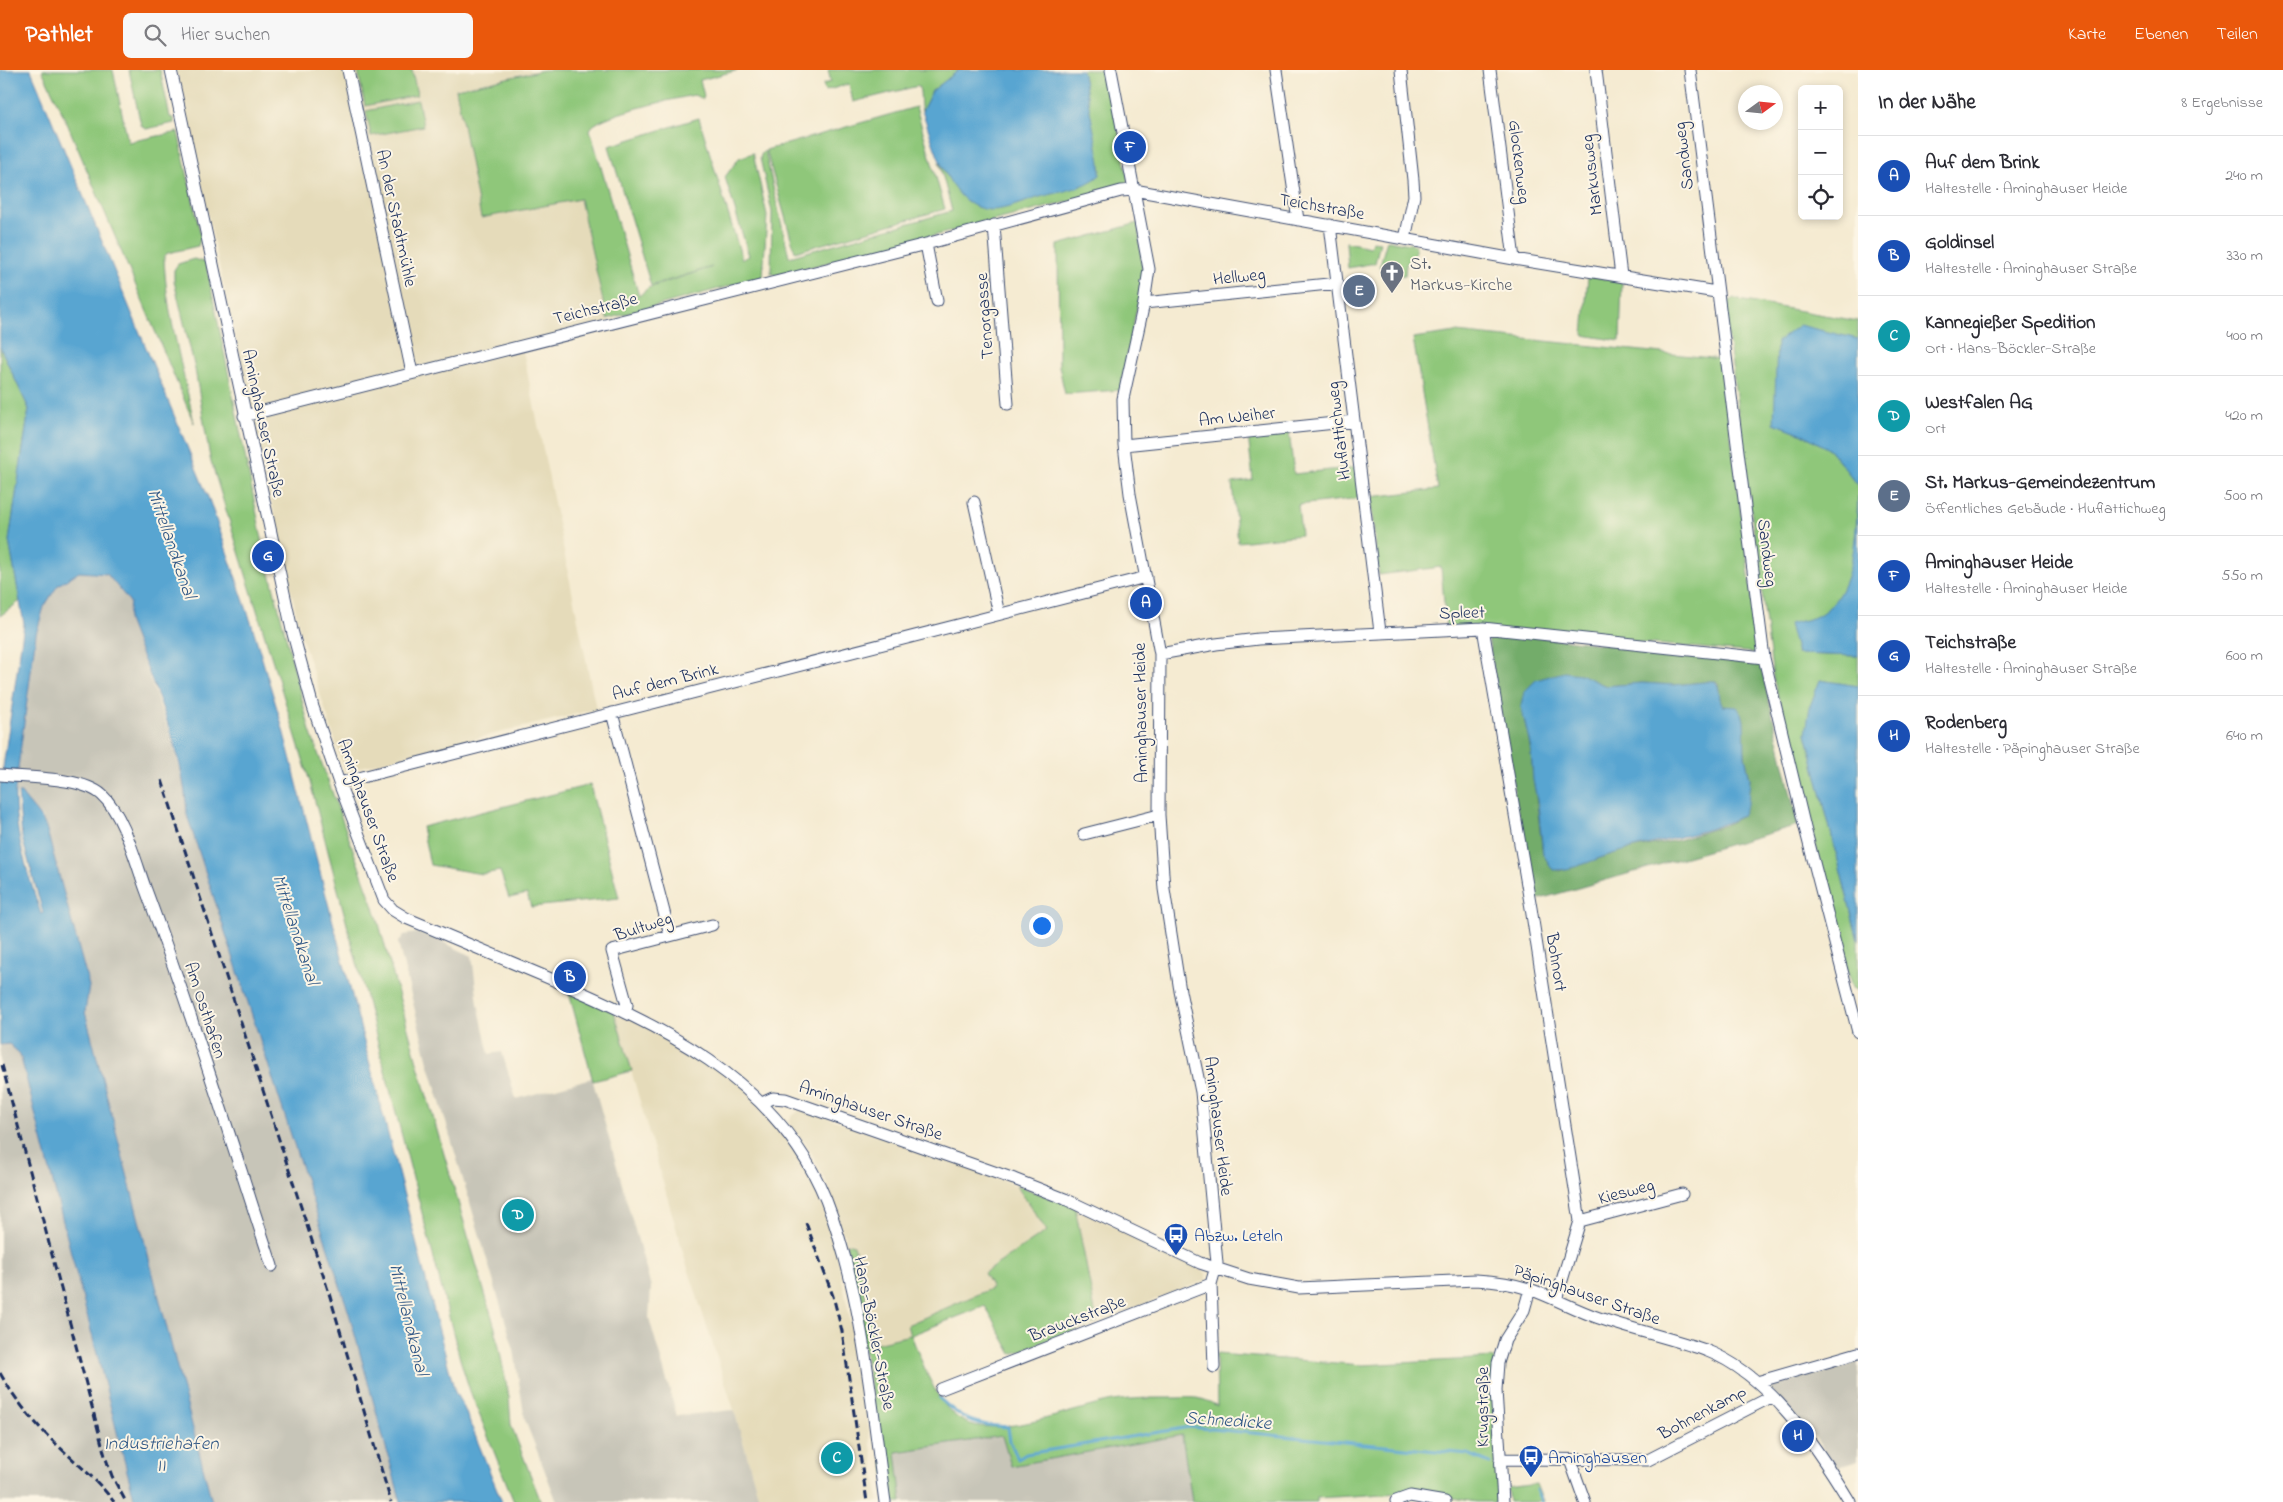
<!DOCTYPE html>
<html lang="de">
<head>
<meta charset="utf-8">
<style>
  :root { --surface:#fff; --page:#f7f7f7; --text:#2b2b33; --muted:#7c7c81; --line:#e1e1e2; --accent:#ea580c }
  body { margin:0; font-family:"Indie Flower",sans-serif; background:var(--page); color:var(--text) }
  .controls { position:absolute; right:15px; top:15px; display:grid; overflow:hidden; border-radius:8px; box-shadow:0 2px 8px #0003 }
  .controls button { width:45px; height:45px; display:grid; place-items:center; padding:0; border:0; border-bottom:1px solid var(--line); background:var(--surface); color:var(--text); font:25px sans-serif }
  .compass { position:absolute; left:1738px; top:15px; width:45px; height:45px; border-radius:50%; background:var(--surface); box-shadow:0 2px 8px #0003; rotate:75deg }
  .you { position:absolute; left:1041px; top:855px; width:18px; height:18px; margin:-12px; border:4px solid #fff; border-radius:50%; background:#1a73e8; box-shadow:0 0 0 8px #1a73e833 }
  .badge { display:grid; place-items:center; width:32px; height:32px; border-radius:50%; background:var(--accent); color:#fff; font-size:16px; font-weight:700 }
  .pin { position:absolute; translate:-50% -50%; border:2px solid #fff; box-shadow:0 1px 5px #0006 }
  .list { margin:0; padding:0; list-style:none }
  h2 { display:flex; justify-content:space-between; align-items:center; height:65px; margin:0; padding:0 20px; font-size:21px }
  h2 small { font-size:16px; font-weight:400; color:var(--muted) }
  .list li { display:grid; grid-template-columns:32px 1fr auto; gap:15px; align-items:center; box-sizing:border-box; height:80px; padding:0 20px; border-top:1px solid var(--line) }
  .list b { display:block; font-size:19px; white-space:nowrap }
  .list p { margin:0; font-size:16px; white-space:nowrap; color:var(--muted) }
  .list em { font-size:16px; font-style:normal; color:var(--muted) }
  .icon { flex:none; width:28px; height:28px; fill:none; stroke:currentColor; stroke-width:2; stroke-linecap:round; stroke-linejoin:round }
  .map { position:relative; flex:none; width:1858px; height:1432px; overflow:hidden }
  header { display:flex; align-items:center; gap:30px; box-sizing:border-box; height:70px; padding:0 25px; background:var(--accent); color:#fff }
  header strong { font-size:24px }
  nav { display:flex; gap:28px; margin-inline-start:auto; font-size:18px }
  .search { width:350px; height:45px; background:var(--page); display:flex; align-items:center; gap:12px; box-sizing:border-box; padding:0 18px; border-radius:8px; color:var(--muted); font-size:19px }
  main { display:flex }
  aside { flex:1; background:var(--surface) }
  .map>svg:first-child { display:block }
  .built { fill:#e5dbba }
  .industrial { fill:#c7c5b8 }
  .green { fill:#8fc77a; stroke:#557b6c }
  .forest { fill:#73ac6a; stroke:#476e64; fill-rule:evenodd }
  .water { fill:#59a5d1; stroke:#3a6a98 }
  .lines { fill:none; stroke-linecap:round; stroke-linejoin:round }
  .stream { stroke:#59a5d1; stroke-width:3 }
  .minor-casing { stroke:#3c4b6f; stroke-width:13 }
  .minor { stroke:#fff; stroke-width:11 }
  .rail { stroke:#1b2f5e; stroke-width:3; stroke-dasharray:8 4; stroke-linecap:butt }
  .labels { text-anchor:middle; stroke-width:4; stroke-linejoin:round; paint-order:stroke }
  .street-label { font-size:18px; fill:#1b2f5e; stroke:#fcf5e5 }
  .worship-label { font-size:18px; fill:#5b616d; stroke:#fcf5e5; text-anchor:start }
  .transit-label { font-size:18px; fill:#164399; stroke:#fcf5e5; text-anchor:start }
  .water-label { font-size:19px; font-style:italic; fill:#315886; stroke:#fcf5e5 }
</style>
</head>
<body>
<header>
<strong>Pathlet</strong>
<div class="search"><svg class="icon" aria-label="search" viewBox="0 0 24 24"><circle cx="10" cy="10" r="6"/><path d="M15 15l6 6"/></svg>Hier suchen</div>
<nav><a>Karte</a><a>Ebenen</a><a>Teilen</a></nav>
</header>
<main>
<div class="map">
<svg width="1858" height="1432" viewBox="0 0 1858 1432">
  <rect width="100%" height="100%" fill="#fcf5e5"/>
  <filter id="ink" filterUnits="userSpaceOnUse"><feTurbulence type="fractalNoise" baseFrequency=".02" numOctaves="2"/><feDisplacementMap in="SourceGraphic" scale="10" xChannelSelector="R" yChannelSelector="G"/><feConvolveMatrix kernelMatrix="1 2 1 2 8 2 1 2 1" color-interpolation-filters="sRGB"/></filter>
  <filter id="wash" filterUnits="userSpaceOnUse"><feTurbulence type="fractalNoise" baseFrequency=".0096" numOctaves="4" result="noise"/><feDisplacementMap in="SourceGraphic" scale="20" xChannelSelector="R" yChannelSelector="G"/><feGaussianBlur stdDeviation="1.12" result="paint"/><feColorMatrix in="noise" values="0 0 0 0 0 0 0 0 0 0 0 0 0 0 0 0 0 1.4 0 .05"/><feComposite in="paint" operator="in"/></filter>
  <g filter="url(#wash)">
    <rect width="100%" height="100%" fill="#f5ebd2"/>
    <!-- built -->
    <path class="built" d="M176,0h368l-88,18 26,130 98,-19 28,125 -85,27 73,358 -251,62 -44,-136z
      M611,930l135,85 35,37 34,65 18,49 28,138 18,128h-119l-26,-92 -49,-151z
      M800,1040l14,3 202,72 32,46 -64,41 9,16 -85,37 3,10 -34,9 -23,-99 -8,-2 -16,-53 -23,-45 -18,-22 3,-7z
      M1075,1137l119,59 12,7v7l-109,42z"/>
    <!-- industrial -->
    <path class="industrial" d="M80,502l27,2 23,28 -2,18 43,117 15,56 1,22 164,505 49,177 -8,5h-180l-127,-490 4,-26 -47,-169 -14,-13 -7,-11h-6l21,-159 8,-27 14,-22z
      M416,863l16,4 40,19 6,48 11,50 13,-2 14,47 76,-21 59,209 -2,31 28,98 57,-6 26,92h-203l-32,-82 -11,-70 -86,-288 -30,-119 6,-8z
      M9,974l11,10 115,448h-135v-457z
      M1858,1287v104l-23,7 -20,-31 -48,-50 1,-3z
      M1183,1365l9,67h-290l-6,-50 107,-16 8,30z"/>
    <!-- green -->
    <path class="green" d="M42,0h71l15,72 50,-10 23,105 -3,9 -30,7 -4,3c1,52 20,116 30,167l-127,-300z
      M129,0h31l10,47 4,1v5l-28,6 -5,-4z
      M358,0h54l5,25 -52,11z
      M544,0h195l-39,10 4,16 -1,3 -9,-4c-18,4 -101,20 -104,35l49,166 9,-8 64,-21 -61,19 -42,-140 90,-28 43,141 7,-3 -24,-79 14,-19 14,-5 14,62 -4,62 -156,42 -27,-120 -99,19 -25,-129z
      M828,0h131l-27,21 -10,20c-3,-10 0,-19 -4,-25l-65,16 -4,-18 -24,7 -2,-7 8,-2z
      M1082,0h25l21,110 -5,8 -337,85 -11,2 -4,-2 1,-61 -12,-54 2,-5 3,-2 24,106 163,-46 -13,-49 19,30 143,-21z
      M418,30l5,26 -52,10 -5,-25z
      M916,37l29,102 -150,43 -29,-102z
      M1138,153l5,55 -23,112 -55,4 -6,-28 -1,-121z
      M1387,170l29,5 -2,14 -8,5 -1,11 -8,1v-3h-16l-1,-8z
      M1372,171l8,1 -5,21 -27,5 -2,-26 24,5z
      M194,189l12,4 59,291 45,177 66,182 43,156 76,259 14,69 2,28 30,77h-27l-44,-111 -10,-32 -150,-577 -100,-324 -15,-89 -21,-88v-11l4,-6z
      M1588,206l34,6 -2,59 -37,-6z
      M1733,229l125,22v18l-59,-13 -25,97 29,11 27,16 28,35c0,40 -1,106 -38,130 -8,5 -21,6 -30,9l7,30 61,2v30l-38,-6 -14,53 52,207v51l-6,-3 -79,-311 -49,-372z
      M1456,262l265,27 38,294 -313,-27 -5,-59 -62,8 -9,-78 68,-8 -25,-151z
      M0,277l29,62 -20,132 11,60 -20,15z
      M1289,361l5,43 63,-7 4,31 -63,7 3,30 -63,7 -6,-59 21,-3 -5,-45z
      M590,715l29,113 -88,9 -4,-13 -18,4 -9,-27 -18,3 -52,-9 -8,-38z
      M569,923l45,19 18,59 -39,10z
      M1016,1115l59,22 22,115 -85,32 -27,-48 -74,29c11,26 25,70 50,85 35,21 113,-12 152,-19 19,-3 38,-3 57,-3 21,0 29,-3 47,8l-1,-52 147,11 131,-7 5,144h-23l-58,-10 -101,6v4h-125l-10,-67 -171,31 -9,-30 -106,16 6,50h-12l-44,-259 8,2 22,98 34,-8 -3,-10 85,-37 -8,-15 63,-42z
      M1536,1414l7,18h-34l-2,-14z"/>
    <!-- forest -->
    <path class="forest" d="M1495,562l265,30 38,163 -265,76 -45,-263zM1595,611l11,5 36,-3 32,2 42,-4 2,2 2,21 3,2 7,1 12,6 3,43 5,23 -8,37 -17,9 -46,15 -55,10 -65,21 -16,-17 -15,-124z"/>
    <!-- water -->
    <path class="water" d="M0,0h31l179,432 42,123 29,97 174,670 9,16 38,94h-101l-52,-189 -162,-498c-3,-67 -36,-133 -59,-195l2,-18 -23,-28 -28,-2 -21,13 -14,22 -8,27 -21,156c-1,44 13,83 26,124l2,-1 -21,-75 -4,-45h3c8,12 19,21 25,34l43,159 -4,26 127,490h-77l-115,-448 -11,-10 -9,1v-257l24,-164 -15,-83 20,-132 -29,-62z
      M959,0h123l18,92v13c-16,14 -41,17 -60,22 -13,4 -35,13 -48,13 -44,0 -58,-68 -70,-99l10,-20z
      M1799,255l59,14v146l-28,-35 -27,-16 -29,-11 3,-81z
      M1858,427v159l-61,-2 -8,-30c9,-3 22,-4 30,-9 36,-21 37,-82 39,-118z
      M1564,602l16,2 26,12 36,-3 32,2 41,-4c7,8 2,18 8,25l14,1 5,6 2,8 1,35 5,23 -2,23 -6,14c-41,20 -83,24 -126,37 -21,5 -42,18 -63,17l-10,-16 -5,-50 -5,-24 -2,-31 -10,-43 3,-14 12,-12z
      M1820,610l38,6v254l-52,-207 4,-27z"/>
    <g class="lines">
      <!-- stream -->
      <path class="stream" d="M939,1328c25,23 36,27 69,29l2,14 8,18 8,-5 164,-27 278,27 22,9
        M1536,1420l5,12"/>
    </g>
  </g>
  <g filter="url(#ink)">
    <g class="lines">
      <defs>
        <path id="minor" d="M171,0l121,560 21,77 26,76 45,117 9,10 13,8c46,19 92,39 138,58 114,49 232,101 282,224 37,95 45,202 59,302
          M348,0l64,303
          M1276,0l22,150
          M1401,0l12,110 1,16 -9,43
          M1490,0l24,189
          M1596,0l25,206
          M1690,0l74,588 41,170 53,204
          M994,155l14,179
          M1330,155l50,407
          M926,174l11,57
          M1144,233l194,-20
          M244,346l682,-172 195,-53 13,-1 380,69 202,33
          M1124,375l230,-24
          M974,432l25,112
          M1483,558l48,280 49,313 -24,79
          M1160,584l56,-10 42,-5 225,-11 281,30
          M612,643l58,222
          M0,705c27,3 82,2 102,20 22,20 34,68 44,95 46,124 85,251 126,376
          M339,713l807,-206
          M1084,764l75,-19
          M625,942l2,-7 -15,-54 100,-26
          M762,1033l11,-5 12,1 229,80 51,20 135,64 49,16 50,9 177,-8c18,1 35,3 53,9 24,8 46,21 70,29 35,12 71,20 106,32 64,24 111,96 145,152
          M1580,1151l102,-27
          M1211,1214l3,83
          M1757,1312l101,-29
          M941,1319l270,-105 6,-21 -16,-171 -21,-101 -16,-102 -5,-74 1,-161 -30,-160 -6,-49 -1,-46 21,-96 5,-34 -38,-199
          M1500,1389l148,1 123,-63
          M1570,1390l15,42
          M1396,1431l14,-5 35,6
          M1503,1432l-7,-112 2,-27 7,-23 19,-30 6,-21"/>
      </defs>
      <!-- minor casing -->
      <use href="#minor" class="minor-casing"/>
      <!-- minor -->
      <use href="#minor" class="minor"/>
      <!-- rail -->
      <path class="rail" d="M162,710l166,510 63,212
        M2,995l103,391 7,20 14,26
        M806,1153l27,73 9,35 25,171
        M0,1303c14,25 33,49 54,69 21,20 43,37 60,60"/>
    </g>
  </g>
  <!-- icons -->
  <defs>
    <symbol id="church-pin" viewBox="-11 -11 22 30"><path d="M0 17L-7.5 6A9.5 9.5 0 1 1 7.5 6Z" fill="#6b7280" stroke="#fcf5e5"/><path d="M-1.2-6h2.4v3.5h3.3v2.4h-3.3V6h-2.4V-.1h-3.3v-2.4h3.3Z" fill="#fff"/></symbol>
    <symbol id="bus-pin" viewBox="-11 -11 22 30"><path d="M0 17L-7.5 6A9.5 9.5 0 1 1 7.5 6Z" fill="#1a4fb4" stroke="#fcf5e5"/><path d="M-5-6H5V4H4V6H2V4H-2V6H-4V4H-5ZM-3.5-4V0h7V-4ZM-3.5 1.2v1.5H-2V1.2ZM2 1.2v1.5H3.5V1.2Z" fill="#fff"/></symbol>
  </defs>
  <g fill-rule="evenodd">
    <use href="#church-pin" x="1378" y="189" width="28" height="38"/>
    <use href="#bus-pin" x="1162" y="1151" width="28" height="38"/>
    <use href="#bus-pin" x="1517" y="1373" width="28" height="38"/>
  </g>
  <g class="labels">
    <!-- street labels -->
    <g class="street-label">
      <text transform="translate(1683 86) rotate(-97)" y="6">Sandweg</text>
      <text transform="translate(1520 92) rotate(83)" y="6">Glockenweg</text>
      <text transform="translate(1591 105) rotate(-97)" y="6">Markusweg</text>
      <text transform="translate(1322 136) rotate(10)" y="6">Teichstraße</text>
      <text transform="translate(397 148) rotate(78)" y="6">An der Stadtmühle</text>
      <text transform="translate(1239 206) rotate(-6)" y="6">Hellweg</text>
      <text transform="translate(595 238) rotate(-14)" y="6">Teichstraße</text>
      <text transform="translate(984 246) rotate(-94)" y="6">Tenorgasse</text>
      <text transform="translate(1237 346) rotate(-6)" y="6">Am Weiher</text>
      <text transform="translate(264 353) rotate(78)" y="6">Aminghauser Straße</text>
      <text transform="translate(1338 361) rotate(-97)" y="6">Huflattichweg</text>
      <text transform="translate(1768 483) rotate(83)" y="6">Sandweg</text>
      <text transform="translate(1462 542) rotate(-1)" y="6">Spleet</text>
      <text transform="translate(665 611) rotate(-14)" y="6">Auf dem Brink</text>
      <text transform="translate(1140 643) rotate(-91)" y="6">Aminghauser Heide</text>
      <text transform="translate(369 740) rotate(70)" y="6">Aminghauser Straße</text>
      <text transform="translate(643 856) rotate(-18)" y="6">Bultweg</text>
      <text transform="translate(1557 892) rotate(81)" y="6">Bohnort</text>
      <text transform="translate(206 940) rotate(72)" y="6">Am Osthafen</text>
      <text transform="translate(871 1040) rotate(19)" y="6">Aminghauser Straße</text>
      <text transform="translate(1219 1056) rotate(83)" y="6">Aminghauser Heide</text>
      <text transform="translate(1626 1121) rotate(-15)" y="6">Kiesweg</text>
      <text transform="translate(1587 1224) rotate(19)" y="6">Päpinghauser Straße</text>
      <text transform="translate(1077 1248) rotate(-21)" y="6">Brauckstraße</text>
      <text transform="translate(875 1263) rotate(79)" y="6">Hans-Böckler-Straße</text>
      <text transform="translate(1482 1337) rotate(-90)" y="6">Krugstraße</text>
      <text transform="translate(1702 1342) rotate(-28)" y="6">Bohnenkamp</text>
    </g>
    <!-- worship labels -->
    <g class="worship-label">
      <text x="1410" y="199">St.<tspan x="1410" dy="21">Markus-Kirche</tspan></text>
    </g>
    <!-- transit labels -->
    <g class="transit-label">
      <text x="1194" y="1171">Abzw. Leteln</text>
      <text x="1548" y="1393">Aminghausen</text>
    </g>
    <!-- water labels -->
    <g class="water-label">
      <text transform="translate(173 473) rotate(71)" y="7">Mittellandkanal</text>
      <text transform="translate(297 859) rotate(72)" y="7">Mittellandkanal</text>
      <text transform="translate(410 1249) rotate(76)" y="7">Mittellandkanal</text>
      <text transform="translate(1228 1349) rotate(4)" y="7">Schnedicke</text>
      <text x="161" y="1379">Industriehafen<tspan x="161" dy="22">II</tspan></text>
    </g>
  </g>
</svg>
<div class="controls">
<button>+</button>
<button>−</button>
<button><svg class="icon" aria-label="locate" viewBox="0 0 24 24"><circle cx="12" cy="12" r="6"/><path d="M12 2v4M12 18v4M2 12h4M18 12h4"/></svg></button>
</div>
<svg class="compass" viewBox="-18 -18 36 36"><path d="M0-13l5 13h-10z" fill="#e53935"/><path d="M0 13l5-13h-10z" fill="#7c7c81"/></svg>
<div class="you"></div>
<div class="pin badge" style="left:1146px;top:533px;background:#1a4fb4">A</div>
<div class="pin badge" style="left:570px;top:907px;background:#1a4fb4">B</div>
<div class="pin badge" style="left:837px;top:1388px;background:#0f9aa8">C</div>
<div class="pin badge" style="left:518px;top:1145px;background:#0f9aa8">D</div>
<div class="pin badge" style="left:1359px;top:221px;background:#5c6f8a">E</div>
<div class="pin badge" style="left:1130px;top:77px;background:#1a4fb4">F</div>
<div class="pin badge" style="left:268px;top:486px;background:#1a4fb4">G</div>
<div class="pin badge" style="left:1798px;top:1366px;background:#1a4fb4">H</div>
</div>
<aside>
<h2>In der Nähe<small>8 Ergebnisse</small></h2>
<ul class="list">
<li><span class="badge" style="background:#1a4fb4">A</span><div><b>Auf dem Brink</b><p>Haltestelle · Aminghauser Heide</p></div><em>240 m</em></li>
<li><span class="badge" style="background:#1a4fb4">B</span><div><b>Goldinsel</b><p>Haltestelle · Aminghauser Straße</p></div><em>330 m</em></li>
<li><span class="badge" style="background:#0f9aa8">C</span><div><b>Kannegießer Spedition</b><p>Ort · Hans-Böckler-Straße</p></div><em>400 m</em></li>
<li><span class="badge" style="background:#0f9aa8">D</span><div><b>Westfalen AG</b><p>Ort</p></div><em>420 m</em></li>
<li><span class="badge" style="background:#5c6f8a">E</span><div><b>St. Markus-Gemeindezentrum</b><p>Öffentliches Gebäude · Huflattichweg</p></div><em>500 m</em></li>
<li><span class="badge" style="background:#1a4fb4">F</span><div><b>Aminghauser Heide</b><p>Haltestelle · Aminghauser Heide</p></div><em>550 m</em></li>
<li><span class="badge" style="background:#1a4fb4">G</span><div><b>Teichstraße</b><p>Haltestelle · Aminghauser Straße</p></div><em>600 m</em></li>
<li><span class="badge" style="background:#1a4fb4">H</span><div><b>Rodenberg</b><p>Haltestelle · Päpinghauser Straße</p></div><em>640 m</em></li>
</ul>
</aside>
</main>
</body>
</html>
